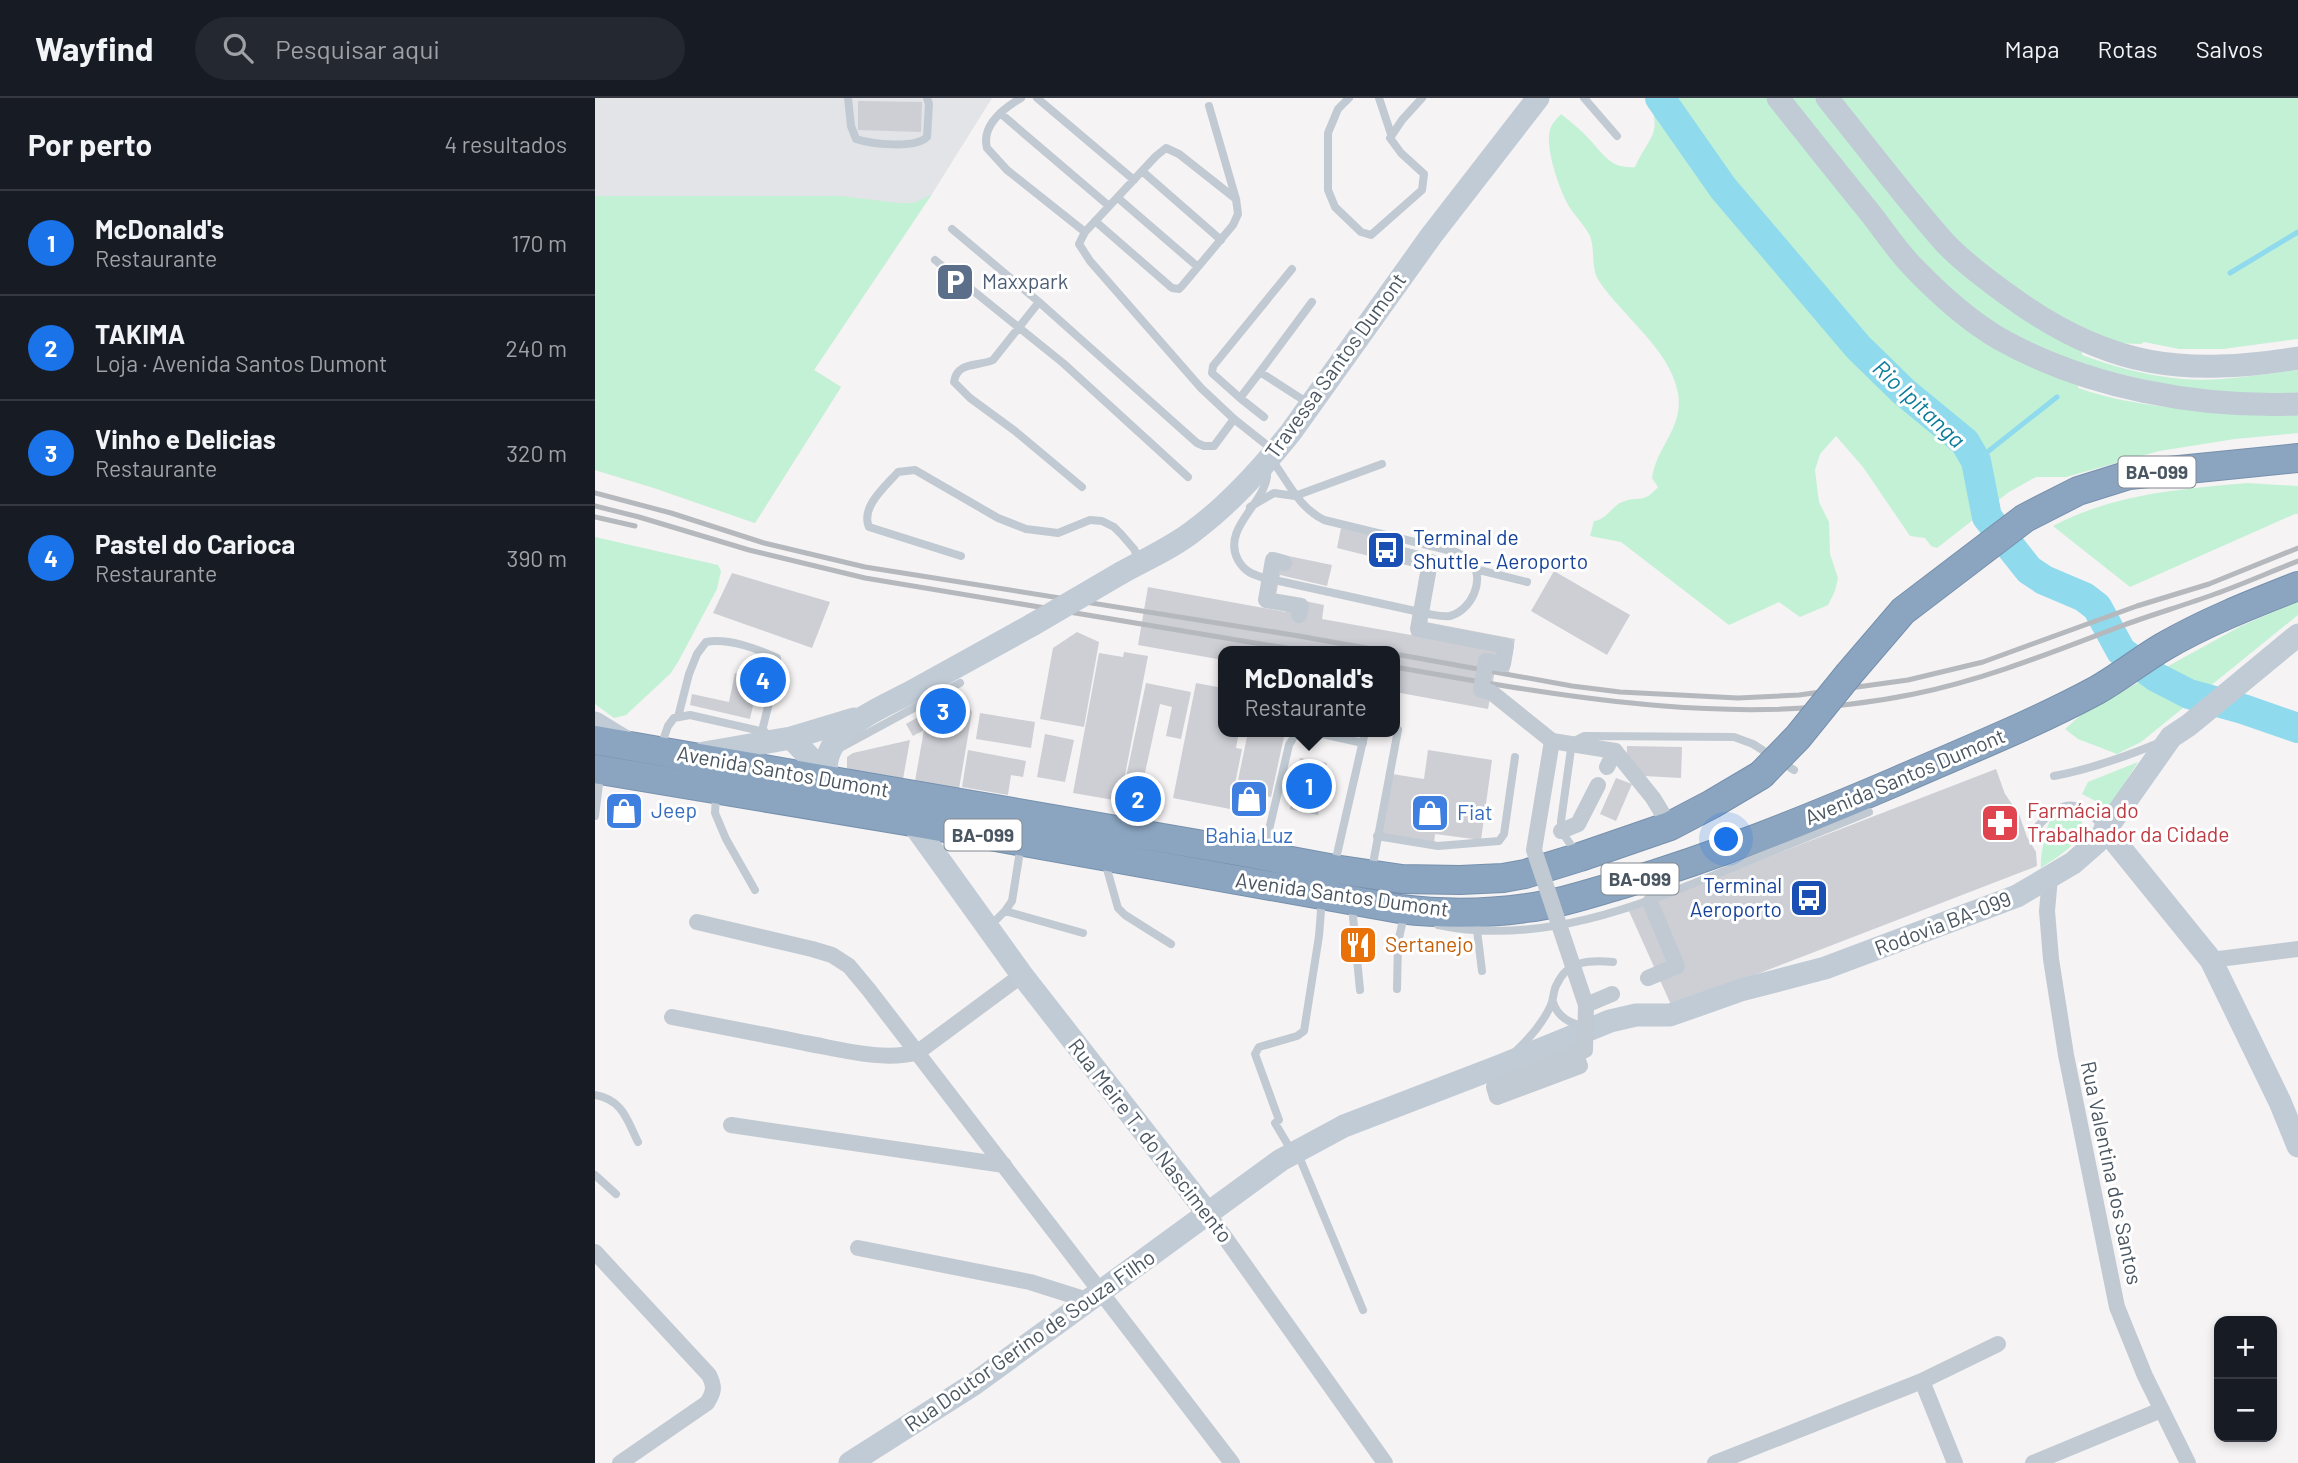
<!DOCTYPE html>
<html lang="pt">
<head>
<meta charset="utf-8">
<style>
  :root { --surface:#171b24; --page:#242831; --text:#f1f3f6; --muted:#9ea1a6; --line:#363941; --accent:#1a73e8 }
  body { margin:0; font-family:Barlow,sans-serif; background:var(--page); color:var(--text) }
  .controls { position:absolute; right:21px; bottom:21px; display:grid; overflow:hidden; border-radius:14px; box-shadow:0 4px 10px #0003 }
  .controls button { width:63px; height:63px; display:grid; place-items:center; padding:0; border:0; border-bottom:2px solid var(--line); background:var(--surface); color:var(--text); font:35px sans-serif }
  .you { position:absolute; left:1132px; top:742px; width:24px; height:24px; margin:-18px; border:5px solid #fff; border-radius:50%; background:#1a73e8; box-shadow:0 0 0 10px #1a73e833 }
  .badge { display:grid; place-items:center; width:46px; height:46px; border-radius:50%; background:var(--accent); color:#fff; font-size:23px; font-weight:700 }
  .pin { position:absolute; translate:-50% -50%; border:4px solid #fff; box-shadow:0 2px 7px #0006 }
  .popup { position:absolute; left:623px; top:548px; width:182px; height:91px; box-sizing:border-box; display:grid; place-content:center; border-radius:14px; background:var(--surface); filter:drop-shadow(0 2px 5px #0005); font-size:23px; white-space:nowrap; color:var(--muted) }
  .popup b { font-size:26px; color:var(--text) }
  .popup::after { content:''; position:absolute; left:50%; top:100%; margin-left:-14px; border:14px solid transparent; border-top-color:var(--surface) }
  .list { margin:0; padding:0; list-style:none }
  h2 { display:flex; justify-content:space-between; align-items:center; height:91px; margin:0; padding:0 28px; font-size:30px }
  h2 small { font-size:23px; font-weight:400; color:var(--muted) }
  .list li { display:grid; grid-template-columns:46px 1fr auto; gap:21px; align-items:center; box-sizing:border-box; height:105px; padding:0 28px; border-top:2px solid var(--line) }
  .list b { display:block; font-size:26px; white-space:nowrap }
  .list p { margin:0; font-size:23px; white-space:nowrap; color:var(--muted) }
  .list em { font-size:23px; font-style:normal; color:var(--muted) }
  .icon { flex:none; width:38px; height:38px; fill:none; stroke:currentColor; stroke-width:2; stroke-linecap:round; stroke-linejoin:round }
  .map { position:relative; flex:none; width:1703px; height:1365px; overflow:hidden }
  header { display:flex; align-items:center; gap:42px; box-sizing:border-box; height:98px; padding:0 35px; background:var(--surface); border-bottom:2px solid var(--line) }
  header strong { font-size:33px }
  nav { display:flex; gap:38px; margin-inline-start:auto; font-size:24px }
  .search { width:490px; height:63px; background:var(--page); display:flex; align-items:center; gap:18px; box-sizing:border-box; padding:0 24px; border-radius:38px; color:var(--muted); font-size:26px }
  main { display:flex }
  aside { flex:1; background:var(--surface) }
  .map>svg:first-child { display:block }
  .airport { fill:#e2e4e7 }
  .green { fill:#c3f1d5 }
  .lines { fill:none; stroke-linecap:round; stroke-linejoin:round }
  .stream { stroke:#90daee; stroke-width:5 }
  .river { stroke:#90daee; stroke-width:30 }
  .building { fill:#cdcfd5 }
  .highway-casing { stroke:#7690ad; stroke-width:30 }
  .lane { stroke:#c1cad2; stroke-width:8 }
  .street { stroke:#c1cad2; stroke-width:16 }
  .secondary { stroke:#c1cbd6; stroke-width:23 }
  .highway { stroke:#8ba5c1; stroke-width:28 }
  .rail { stroke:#b5b8bd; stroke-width:5 }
  .highway-bridge-casing { stroke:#7690ad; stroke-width:30; stroke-linecap:butt }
  .street-bridge { stroke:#c1cad2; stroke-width:16 }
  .secondary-bridge { stroke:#c1cbd6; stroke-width:23 }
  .highway-bridge { stroke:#8ba5c1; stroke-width:28 }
  .labels { text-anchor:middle; stroke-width:6; stroke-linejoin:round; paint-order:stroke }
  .shield { fill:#fff; stroke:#808990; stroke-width:2 }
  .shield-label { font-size:19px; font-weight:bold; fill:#4a5661 }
  .service-label { font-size:21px; fill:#4e5e75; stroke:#fff; text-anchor:start }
  .street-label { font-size:21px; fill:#4a5661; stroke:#fff }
  .transit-label { font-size:21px; fill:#164399; stroke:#fff; text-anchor:start }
  .shop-label { font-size:21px; fill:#366cbe; stroke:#fff; text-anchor:start }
  .health-label { font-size:21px; fill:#be3a42; stroke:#fff; text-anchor:start }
  .food-label { font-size:21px; fill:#c56008; stroke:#fff; text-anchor:start }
  .water-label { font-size:23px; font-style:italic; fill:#0c7c9b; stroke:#fff }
</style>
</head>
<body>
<header>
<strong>Wayfind</strong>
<div class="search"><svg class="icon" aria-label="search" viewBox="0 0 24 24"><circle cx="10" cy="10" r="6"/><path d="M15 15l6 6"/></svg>Pesquisar aqui</div>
<nav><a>Mapa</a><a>Rotas</a><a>Salvos</a></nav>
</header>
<main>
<aside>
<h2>Por perto<small>4 resultados</small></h2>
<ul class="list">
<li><span class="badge">1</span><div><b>McDonald's</b><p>Restaurante</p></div><em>170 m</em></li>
<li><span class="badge">2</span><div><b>TAKIMA</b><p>Loja · Avenida Santos Dumont</p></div><em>240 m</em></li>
<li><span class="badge">3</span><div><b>Vinho e Delicias</b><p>Restaurante</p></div><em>320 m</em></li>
<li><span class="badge">4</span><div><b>Pastel do Carioca</b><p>Restaurante</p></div><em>390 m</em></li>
</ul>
</aside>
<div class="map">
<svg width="1703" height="1365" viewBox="0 0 1703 1365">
  <rect width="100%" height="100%" fill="#f5f3f3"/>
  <!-- airport -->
  <path class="airport" d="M0,0h397l-60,96 -118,176 27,17 -86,136 -101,-35 -59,-18z"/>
  <!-- green -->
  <path class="green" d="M1053,0h650v241l-75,10h-44l-35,-7 -3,2 -31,-1 -27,-7 -1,19c43,16 93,28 140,24 25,-2 51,-6 76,-9v24c-23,-1 -47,0 -70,-2 -50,-3 -100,-15 -148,-29l-2,25c69,24 148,23 220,27v18l-63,6 -76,12 -93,26h-30l-27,15 -72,56 -6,-2 -6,-8 -15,-2 -47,-69 -27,-31 -16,18 -5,16 4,32 10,20 1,32 8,24 -3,13 -7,14 -28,12 -21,-15 -50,23 -108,-83 -31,-6 4,-15c12,-1 17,-14 28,-19 18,-7 20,3 36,-15l-6,-9c4,-31 32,-50 26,-85 -8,-44 -56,-77 -79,-112 -9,-13 -3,-33 -10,-47 -5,-9 -13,-17 -19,-26 -10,-16 -27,-63 -19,-81 2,-5 7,-9 10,-13 10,8 20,16 29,26 14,15 21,29 45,27 15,-32 28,-33 13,-69z
    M337,96l-118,176 27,17 -86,136 -101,-35 -59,-18v-274h246l57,7h16z
    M1652,385l51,3v28h-3l-165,73 -77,-61c61,-32 127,-37 194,-43z
    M0,439l123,28 3,6 -4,18 -39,73 -8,12 -44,41 -12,3 -19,-14z
    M1703,503v14l-157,127 -24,12 -39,-15 -13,-10 18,-16 158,-87z
    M1543,664l-29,46 -27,-14 6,-12z
    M1464,715l18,4 5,5c-1,23 -24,34 -41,46 -1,-9 4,-39 9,-47 1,-1 7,-6 9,-8z"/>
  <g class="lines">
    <!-- stream -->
    <path class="stream" d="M1635,175l68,-41
      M1381,363l81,-64"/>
    <!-- river -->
    <path class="river" d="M1065,0l63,90 135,159 45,44 62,51 11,19 11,56 42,53 15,10 40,17 13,10 24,44 35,26 33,17 54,15 55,19"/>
  </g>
  <!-- building -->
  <path class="building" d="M263,3l64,1 -1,30 -63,-2z
    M746,430l50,12 -1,4 49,12 -13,66 89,17 -6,33 -14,-2 -7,39 -93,-17v-41h-172v9l-85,-15 10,-58 138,25 1,-4 -28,-6 10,-50 63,13 -5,21 -47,-11 -4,20 48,10 -2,14 89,16 11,-66 -85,-21z
    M959,473l76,44 -23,40 -76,-44z
    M137,475l98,29 -18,46 -99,-35z
    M482,534l22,10 -15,85 -44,-8 13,-71z
    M529,554l24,4 -28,145 -47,-8 26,-140 24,4z
    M140,575l24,6 -9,40 -60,-14 2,-11 37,8z
    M551,585l45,9 -10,47 -15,-3 6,-29 -12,-3 -21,96 -17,-4z
    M601,585l27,5v44h16l-3,16 6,1 -12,60 -57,-11z
    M366,595l11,19 -13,77 -44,-8 9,-51 -11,6 -7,-12z
    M385,615l55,9 -4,26 -55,-9z
    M653,634h37l-14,65 -35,-7z
    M450,636l29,6 -9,42 -28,-5z
    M315,642l-7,39 -50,-8 -6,-3v-11l6,-4z
    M1032,648l55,1 -1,31 -55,-3z
    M373,652l58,11 -3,16 -12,-2 -3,20 -46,-8z
    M833,652l64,10 -11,80 -46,-6 -1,9 -53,-8 11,-61 32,5z
    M705,660l27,5 -9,52 -28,-6z
    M1401,671l9,25 14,20 8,23 9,15 1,14 -365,141 -43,-96z
    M1021,680l16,6 -16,37 -16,-7z"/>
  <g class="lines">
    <defs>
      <path id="highway" d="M1254,576l54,-63 122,-93 53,-27 51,-16 169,-17
        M0,642l643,111 96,18 68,10 58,1 43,-2 22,-4 55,-17 90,-31 42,-22 49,-29
        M0,671l317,53 488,87c42,5 84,5 126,-1 33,-4 65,-15 97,-24 94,-28 183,-64 272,-102 68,-30 137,-57 202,-92 23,-13 44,-30 66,-43 43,-25 89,-43 135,-61"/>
    </defs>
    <!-- highway casing -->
    <use href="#highway" class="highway-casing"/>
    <!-- lane -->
    <path class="lane" d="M253,0l3,28 5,13c15,5 59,10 71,-2l2,-33 -2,-6
      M426,0c-17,10 -40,27 -34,50l20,22 78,62
      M442,0l97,82
      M754,0l-11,11 -10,24v57l7,17 26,25 10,3 51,-45 2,-16 -23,-21 -11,-15 12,-18 20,-22
      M784,0l12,36
      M989,0l33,38
      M405,15l109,93
      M547,73l79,69
      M523,100l80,69
      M641,101l-57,-45 -13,-6 -10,8 -71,76 -6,12 11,17 111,127 33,31 39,31
      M500,123l77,67 7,1 3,-3 51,-61 5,-11 -2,-15 -27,-93
      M357,131l87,73 158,141 7,3h10l20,-27
      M340,162l128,103 125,114
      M697,171l-79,97 -1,7 28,25 20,-26 48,31
      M444,204l-46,58c-15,7 -36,1 -39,22l16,16 45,33 67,56
      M665,274l52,-70
      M645,300l24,19
      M676,361c17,22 27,48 53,61l132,32c4,2 11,5 14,9 17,17 1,50 -20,55 -8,1 -15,-1 -22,-2
      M655,409l24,-14 21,3 87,-32
      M366,458l-92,-29c-9,-20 17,-41 29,-55l17,-2 83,48 28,11 32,4 32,-13 12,1 12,6 7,7 13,15 5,11
      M880,471l52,13
      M669,480c-12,-4 -19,-6 -26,-18 -18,-34 33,-59 29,-91
      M684,483l136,30
      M83,619l11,-43 8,-20 9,-12c23,-4 49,6 71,16l1,8 -16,65
      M718,634l50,11
      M66,648l7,-20 6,-8 16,-3 75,17
      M247,649l118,-64
      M1459,678c38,-7 71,-19 107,-34
      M121,697l-1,18 11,26 29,51
      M0,718l5,-40
      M1443,728c25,-28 41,-27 65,1
      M782,738l61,10 61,-5 5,-7 11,-77
      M669,753l25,-106 6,-10 8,-3
      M981,754l-15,-21v-10l10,-72 5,-9 8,-4 150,1 19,7 41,26
      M510,764l13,46 7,7 46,29
      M740,765l30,-131
      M777,771l26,-139
      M757,808l8,84
      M410,813l78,22
      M843,827c102,21 199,-18 291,-56 47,-19 93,-38 140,-57
      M394,829l16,-16 7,-10 9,-56
      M882,832l5,41
      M802,891l1,-47 6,-26
      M958,904c4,14 17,22 31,24
      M920,954c15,-14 28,-29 36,-47 3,-7 2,-15 6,-21 11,-24 33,-24 56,-22
      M0,997c28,5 32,25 43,47
      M696,1052l-16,-27 4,-3 -24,-66 4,-7 38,-11 7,-5 15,-95 3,-38
      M703,1056l65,156
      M0,1077l21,19"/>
    <!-- street -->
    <path class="street" d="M896,594l61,49
      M1012,669l8,-16 38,47 17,28
      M966,733l17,-7 20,-39
      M1455,779l-3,34 4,48 15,96 51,252 28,69 43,87
      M102,824l115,27 20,6 17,11 20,24 363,473
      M1616,862l87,-11
      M1053,880l29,-12 -27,-64
      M991,907l26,-11
      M77,919c45,9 89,17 133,26 35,6 78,19 113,9l104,-77
      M136,1027l273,40
      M614,1117l176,248
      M263,1150l172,34 60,19
      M0,1154l114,123c6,12 5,17 -2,28l-87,60
      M1327,1283l33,82
      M1120,1365l207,-82 76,-37
      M1438,1365l128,-53"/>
    <!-- secondary -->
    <path class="secondary" d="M1183,0c31,39 62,78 93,116 14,18 27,38 43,54 25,26 55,53 86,71 87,49 199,69 298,65
      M1232,0c39,48 77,99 118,145 20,21 46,40 70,57 95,68 170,76 283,58
      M526,475c25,-14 53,-26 75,-44 36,-27 67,-62 95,-97l140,-196 107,-138
      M0,625l31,19
      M196,640l35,36
      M109,655l87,-15 63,-19
      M233,682c-4,-13 -1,-29 9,-40 18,-22 47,-34 72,-47 41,-23 82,-45 123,-68
      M317,724l110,153 187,240
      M1510,731l106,131 69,142 18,44
      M255,1365l124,-79 307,-224 63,-34 156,-60 110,-45 26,-6h34l71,-25 84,-22 192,-72 56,-33 24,-21 74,-105 18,-12 109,-90"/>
    <!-- highway -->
    <use href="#highway" class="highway"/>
    <!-- rail -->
    <path class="rail" d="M0,395l76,20 93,30 101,24 434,69 84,15
      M0,408l44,11 110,33 116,28 439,73
      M0,419l40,9
      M800,556l177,32 48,6 118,6 61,-3 109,-15 75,-18 154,-56 72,-22 89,-36
      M800,569c170,30 346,63 519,27 73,-15 141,-43 210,-69 30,-11 61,-20 91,-31 28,-10 55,-22 83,-33"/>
    <defs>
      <path id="highway-bridge" d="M1166,677l37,-38 51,-63"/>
    </defs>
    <!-- highway-bridge casing -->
    <use href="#highway-bridge" class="highway-bridge-casing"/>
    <!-- street-bridge -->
    <path class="street-bridge" d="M792,453l43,11 -12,67 88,17 -3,18 -17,-3 -5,29 10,2
      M689,465l-11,-3 -7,40 35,6 -2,9
      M911,989l71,-29 3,8 -83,31 -3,-10 91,-37 1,-45 -52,-155 18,-109 63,10"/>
    <!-- secondary-bridge -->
    <path class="secondary-bridge" d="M437,527l89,-52"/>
    <!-- highway-bridge -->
    <use href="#highway-bridge" class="highway-bridge"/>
  </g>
  <!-- icons -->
  <defs>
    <symbol id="parking-square" viewBox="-11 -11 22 22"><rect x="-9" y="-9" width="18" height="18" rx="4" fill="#5c6f8a" stroke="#fff"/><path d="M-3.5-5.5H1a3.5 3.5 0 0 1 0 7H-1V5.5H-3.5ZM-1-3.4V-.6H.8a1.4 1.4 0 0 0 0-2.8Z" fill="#fff"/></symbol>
    <symbol id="bus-square" viewBox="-11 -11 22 22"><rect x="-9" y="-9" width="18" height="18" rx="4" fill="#1a4fb4" stroke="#fff"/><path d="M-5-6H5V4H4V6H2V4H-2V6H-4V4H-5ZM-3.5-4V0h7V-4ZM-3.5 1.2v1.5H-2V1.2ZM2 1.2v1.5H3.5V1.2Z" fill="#fff"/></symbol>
    <symbol id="shop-square" viewBox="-11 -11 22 22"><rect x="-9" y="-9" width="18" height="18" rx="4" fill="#3f7fe0" stroke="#fff"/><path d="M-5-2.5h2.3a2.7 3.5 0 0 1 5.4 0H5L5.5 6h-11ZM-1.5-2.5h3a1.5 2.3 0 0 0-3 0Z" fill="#fff"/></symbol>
    <symbol id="pharmacy-square" viewBox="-11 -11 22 22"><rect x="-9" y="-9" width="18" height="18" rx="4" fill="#e0444e" stroke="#fff"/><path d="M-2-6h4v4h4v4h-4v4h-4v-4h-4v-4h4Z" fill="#fff"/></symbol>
    <symbol id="restaurant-square" viewBox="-11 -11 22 22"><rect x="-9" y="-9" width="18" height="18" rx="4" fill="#e8710a" stroke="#fff"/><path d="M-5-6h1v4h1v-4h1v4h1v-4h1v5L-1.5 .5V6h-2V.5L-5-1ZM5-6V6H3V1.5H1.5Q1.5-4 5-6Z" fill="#fff"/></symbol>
  </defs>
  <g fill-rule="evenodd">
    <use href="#parking-square" x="338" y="162" width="44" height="44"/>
    <use href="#bus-square" x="769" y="430" width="44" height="44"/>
    <use href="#shop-square" x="632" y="679" width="44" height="44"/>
    <use href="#shop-square" x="7" y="691" width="44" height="44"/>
    <use href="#shop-square" x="813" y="693" width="44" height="44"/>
    <use href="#pharmacy-square" x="1383" y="703" width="44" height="44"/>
    <use href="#bus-square" x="1192" y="778" width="44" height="44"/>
    <use href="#restaurant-square" x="741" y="825" width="44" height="44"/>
  </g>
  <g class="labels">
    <!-- shield labels -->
    <g class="shield">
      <rect x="1523.5" y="358.5" width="77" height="31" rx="5"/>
      <rect x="349.5" y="721.5" width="77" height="31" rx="5"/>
      <rect x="1006.5" y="765.5" width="77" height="31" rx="5"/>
    </g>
    <g class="shield-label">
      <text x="1562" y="381">BA-099</text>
      <text x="388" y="744">BA-099</text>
      <text x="1045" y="788">BA-099</text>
    </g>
    <!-- service labels -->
    <g class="service-label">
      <text x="387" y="191">Maxxpark</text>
    </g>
    <!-- street labels -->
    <g class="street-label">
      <text transform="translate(741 268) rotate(-54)" y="7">Travessa Santos Dumont</text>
      <text transform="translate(188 674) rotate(10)" y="7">Avenida Santos Dumont</text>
      <text transform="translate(1310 679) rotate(-23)" y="7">Avenida Santos Dumont</text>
      <text transform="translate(747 797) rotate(8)" y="7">Avenida Santos Dumont</text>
      <text transform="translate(1348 826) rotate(-21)" y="7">Rodovia BA-099</text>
      <text transform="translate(555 1043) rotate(52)" y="7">Rua Meire T. do Nascimento</text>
      <text transform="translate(1516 1075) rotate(78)" y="7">Rua Valentina dos Santos</text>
      <text transform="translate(435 1243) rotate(-35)" y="7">Rua Doutor Gerino de Souza Filho</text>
    </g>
    <!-- transit labels -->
    <g class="transit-label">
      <text x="818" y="447">Terminal de<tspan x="818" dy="24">Shuttle - Aeroporto</tspan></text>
      <text x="1187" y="795" text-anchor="end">Terminal<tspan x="1187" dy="24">Aeroporto</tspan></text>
    </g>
    <!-- shop labels -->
    <g class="shop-label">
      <text x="56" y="720">Jeep</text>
      <text x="862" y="722">Fiat</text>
      <text x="654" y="745" text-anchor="middle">Bahia Luz</text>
    </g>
    <!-- health labels -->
    <g class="health-label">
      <text x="1432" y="720">Farmácia do<tspan x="1432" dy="24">Trabalhador da Cidade</tspan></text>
    </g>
    <!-- food labels -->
    <g class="food-label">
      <text x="790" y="854">Sertanejo</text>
    </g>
    <!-- water labels -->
    <g class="water-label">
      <text transform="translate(1324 306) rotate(43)" y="8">Rio Ipitanga</text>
    </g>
  </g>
</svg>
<div class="controls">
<button>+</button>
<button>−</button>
</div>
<div class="you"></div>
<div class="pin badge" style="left:714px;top:688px">1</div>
<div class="popup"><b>McDonald's</b>Restaurante</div>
<div class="pin badge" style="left:543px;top:701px">2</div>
<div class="pin badge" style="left:348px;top:613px">3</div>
<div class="pin badge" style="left:168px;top:582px">4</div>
</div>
</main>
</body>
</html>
